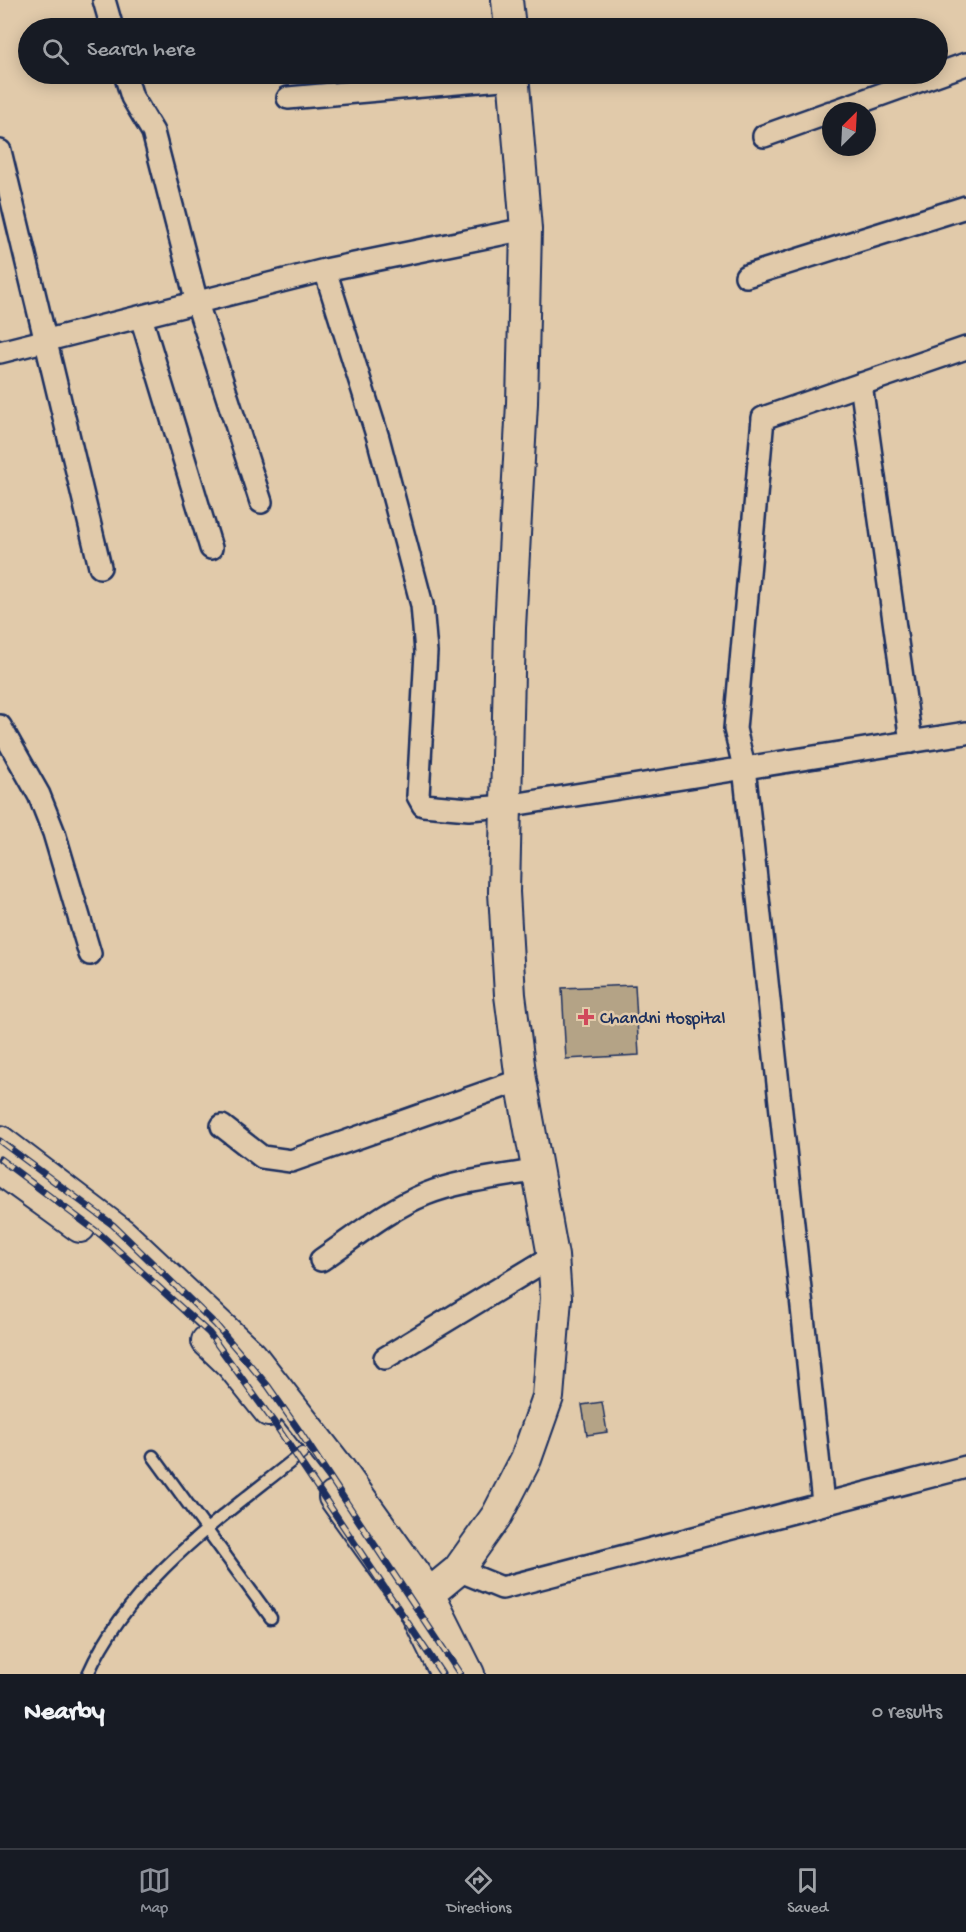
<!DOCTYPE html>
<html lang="en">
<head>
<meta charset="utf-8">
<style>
  :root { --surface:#171b24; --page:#20242c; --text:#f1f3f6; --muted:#9ea1a6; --line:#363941; --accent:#8c9099 }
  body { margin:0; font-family:"Gochi Hand",sans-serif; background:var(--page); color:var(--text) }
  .compass { position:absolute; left:822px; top:102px; width:54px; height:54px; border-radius:50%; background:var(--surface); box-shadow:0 3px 15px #0003; rotate:24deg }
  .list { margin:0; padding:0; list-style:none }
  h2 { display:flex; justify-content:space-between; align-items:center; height:78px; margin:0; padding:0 24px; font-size:26px }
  h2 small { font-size:20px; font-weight:400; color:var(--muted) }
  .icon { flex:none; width:33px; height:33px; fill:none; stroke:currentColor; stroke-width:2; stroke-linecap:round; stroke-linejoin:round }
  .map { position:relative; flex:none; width:966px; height:1674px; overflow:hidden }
  .search { position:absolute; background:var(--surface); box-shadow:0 3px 15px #0003; left:18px; right:18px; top:18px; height:66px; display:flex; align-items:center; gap:15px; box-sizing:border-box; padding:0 21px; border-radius:33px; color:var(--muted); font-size:22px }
  .sheet { height:174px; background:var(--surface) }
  nav { display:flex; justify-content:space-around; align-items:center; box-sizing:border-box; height:84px; border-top:2px solid var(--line); background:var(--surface); font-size:16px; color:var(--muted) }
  nav a { display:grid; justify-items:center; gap:3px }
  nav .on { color:var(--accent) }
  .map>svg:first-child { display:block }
  .building { fill:#b4a386; stroke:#1b2f5e; stroke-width:1.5 }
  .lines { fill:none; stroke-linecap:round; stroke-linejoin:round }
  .lane-casing { stroke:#1b2f5e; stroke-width:15 }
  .street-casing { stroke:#1b2f5e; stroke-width:26 }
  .secondary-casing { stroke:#1b2f5e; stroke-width:34 }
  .lane { stroke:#e1caaa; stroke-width:10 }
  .street { stroke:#e1caaa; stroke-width:21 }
  .secondary { stroke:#e1caaa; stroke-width:30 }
  .rail-casing { stroke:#1b2f5e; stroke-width:7 }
  .rail { stroke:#e1caaa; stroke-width:4.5; stroke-dasharray:14; stroke-linecap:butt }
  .poi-dot { fill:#d1495b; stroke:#e1caaa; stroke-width:2 }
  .labels { text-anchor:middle; stroke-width:5; stroke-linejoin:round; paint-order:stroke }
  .poi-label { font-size:18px; fill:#1b2f5e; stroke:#e1caaa; text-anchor:start }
</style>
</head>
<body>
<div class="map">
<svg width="966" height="1674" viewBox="0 0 966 1674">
  <rect width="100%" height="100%" fill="#e1caaa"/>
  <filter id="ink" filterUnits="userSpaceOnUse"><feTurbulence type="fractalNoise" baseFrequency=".0167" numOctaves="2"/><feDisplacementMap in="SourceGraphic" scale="12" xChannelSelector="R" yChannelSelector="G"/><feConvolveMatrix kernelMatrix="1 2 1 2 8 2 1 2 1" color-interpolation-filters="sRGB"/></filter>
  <g filter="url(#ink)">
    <!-- building -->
    <path class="building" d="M635,985l4,70 -73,4 -4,-71z
      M602,1402l5,30 -20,3 -5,-30z"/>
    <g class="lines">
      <defs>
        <path id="lane" d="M153,1456l118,162
          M88,1674c43,-96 135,-157 214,-221"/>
        <path id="street" d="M104,0l8,28
          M125,74l7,23 21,35 44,171 64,199
          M288,98l225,-20
          M835,111l131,-47
          M764,136l67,-24
          M0,151l100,416
          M325,270l53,168 44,167 4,47 -8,144 5,9 46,4 37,-3 460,-73
          M746,276l220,-69
          M141,317l70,231
          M0,352l325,-82 201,-41
          M861,384l50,358
          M0,726l39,69 15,38 36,121
          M222,1126l40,31 29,4 230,-81
          M321,1260c34,-23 67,-51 105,-66 35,-14 76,-17 112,-24
          M385,1358l168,-102
          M823,1503l-79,-736 -9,-38 28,-311 203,-70
          M458,1570l44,18 464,-121"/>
        <path id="secondary" d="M507,0l3,28
          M0,1141l122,93 130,122 87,112 90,126 40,80
          M0,1169l80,58
          M207,1341l25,24 37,46
          M334,1497l79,110 33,67
          M413,1607l45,-37 39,-55 29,-56 22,-62 8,-99 -3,-42 -32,-176 -11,-85 -6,-103 6,-264 12,-225 4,-174 -13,-155"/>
      </defs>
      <!-- lane casing -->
      <use href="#lane" class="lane-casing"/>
      <!-- street casing -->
      <use href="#street" class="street-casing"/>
      <!-- secondary casing -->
      <use href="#secondary" class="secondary-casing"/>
      <!-- lane -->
      <use href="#lane" class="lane"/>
      <!-- street -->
      <use href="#street" class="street"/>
      <!-- secondary -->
      <use href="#secondary" class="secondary"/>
      <defs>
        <path id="rail" d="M0,1141l113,84 103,100 52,61 30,43 162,245
          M0,1159l100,75 109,99 64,88 169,253"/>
      </defs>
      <!-- rail casing -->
      <use href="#rail" class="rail-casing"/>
      <!-- rail -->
      <use href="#rail" class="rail"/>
    </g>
  </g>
  <!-- markers -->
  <path class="poi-dot" d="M583 1008h6v6h6v6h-6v6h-6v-6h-6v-6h6z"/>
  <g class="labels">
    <!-- poi labels -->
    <g class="poi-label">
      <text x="600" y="1023">Chandni Hospital</text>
    </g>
  </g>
</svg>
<svg class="compass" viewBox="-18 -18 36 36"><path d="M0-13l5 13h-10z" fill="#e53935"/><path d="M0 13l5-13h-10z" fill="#9ea1a6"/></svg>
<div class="search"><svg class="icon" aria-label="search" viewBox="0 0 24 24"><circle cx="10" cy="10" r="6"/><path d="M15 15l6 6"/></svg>Search here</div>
</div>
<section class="sheet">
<h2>Nearby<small>0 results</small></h2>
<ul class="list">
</ul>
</section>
<nav>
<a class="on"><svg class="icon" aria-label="map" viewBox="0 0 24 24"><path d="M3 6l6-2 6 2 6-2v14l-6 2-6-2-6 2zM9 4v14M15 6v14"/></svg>Map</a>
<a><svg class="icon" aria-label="directions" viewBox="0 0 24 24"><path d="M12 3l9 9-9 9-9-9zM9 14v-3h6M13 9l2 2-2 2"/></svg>Directions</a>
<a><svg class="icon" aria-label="saved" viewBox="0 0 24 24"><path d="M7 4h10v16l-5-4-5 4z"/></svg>Saved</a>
</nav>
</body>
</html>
